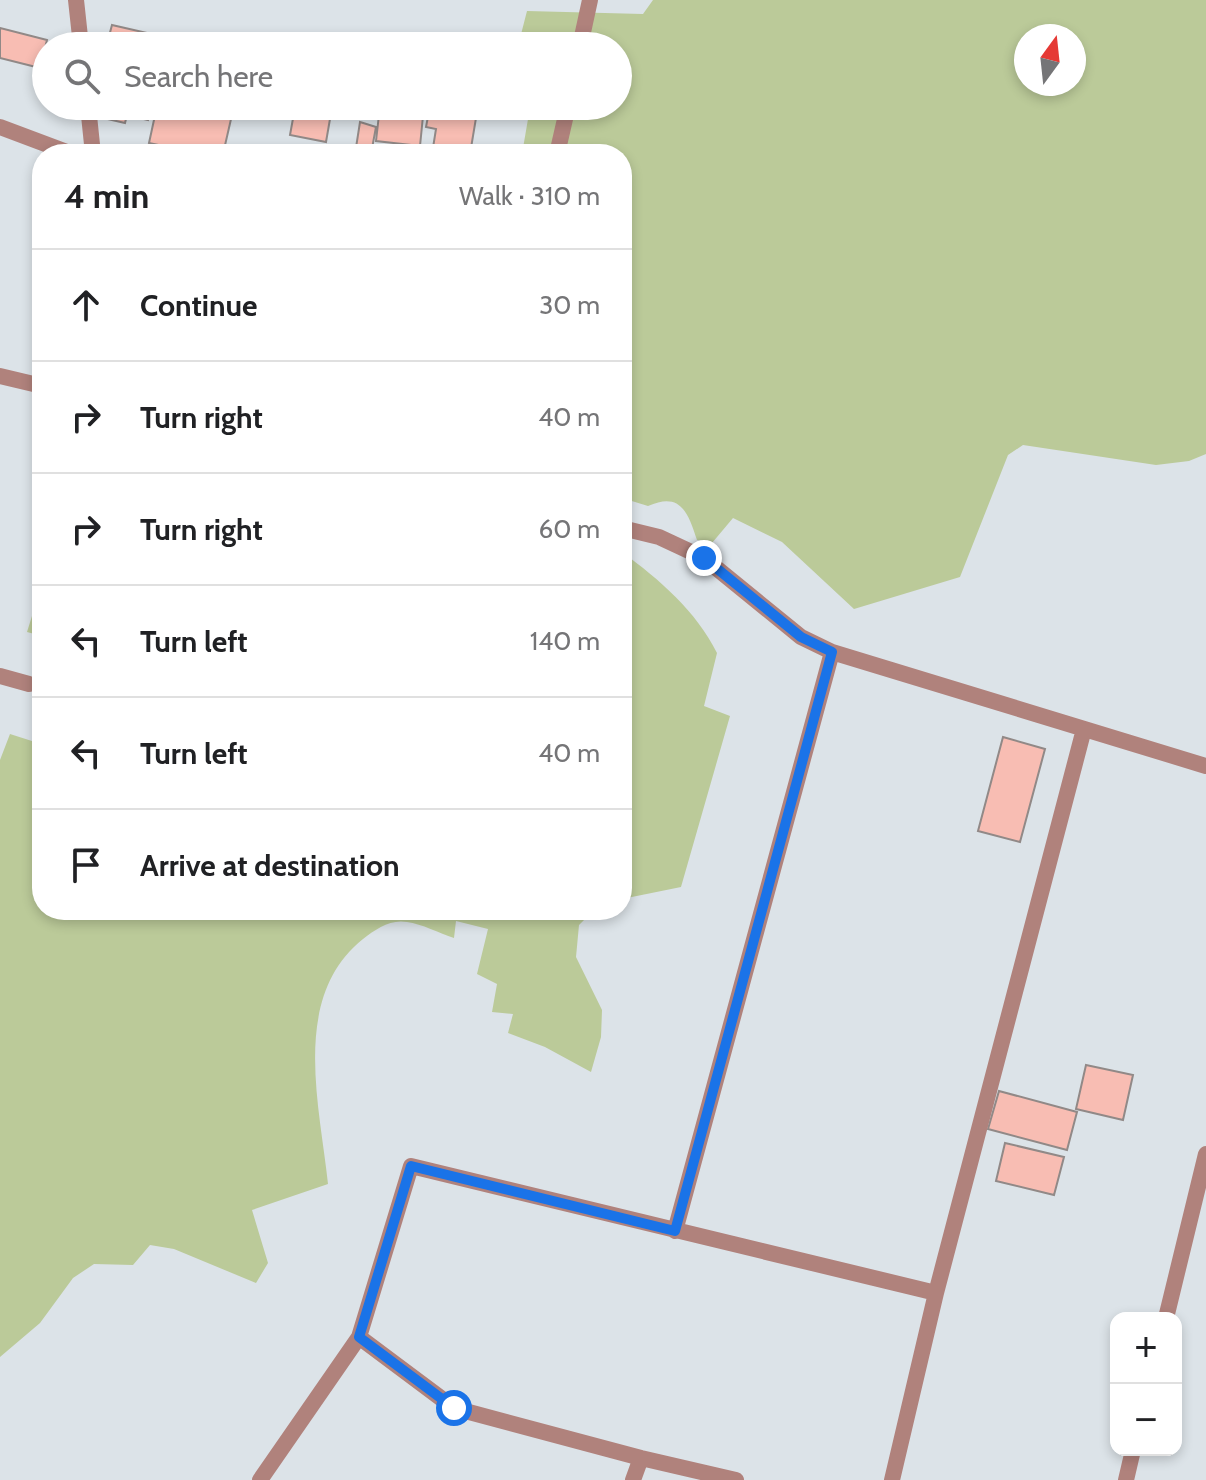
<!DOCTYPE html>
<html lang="en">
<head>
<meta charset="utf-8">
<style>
  :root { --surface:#fff; --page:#f2f2f2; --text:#202124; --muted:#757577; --line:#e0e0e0 }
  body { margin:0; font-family:Cabin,sans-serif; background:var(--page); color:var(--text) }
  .controls { position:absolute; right:24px; bottom:24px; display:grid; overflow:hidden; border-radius:16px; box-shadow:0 4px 12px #0003 }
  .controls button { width:72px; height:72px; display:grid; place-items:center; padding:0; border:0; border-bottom:2px solid var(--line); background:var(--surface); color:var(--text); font:40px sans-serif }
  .compass { position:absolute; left:1014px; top:24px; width:72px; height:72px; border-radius:50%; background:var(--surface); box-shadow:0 4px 12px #0003; rotate:15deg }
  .stop { position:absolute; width:24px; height:24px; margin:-18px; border:6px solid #1a73e8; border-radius:50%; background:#fff }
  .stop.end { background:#1a73e8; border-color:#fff; box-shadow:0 2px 8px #0008 }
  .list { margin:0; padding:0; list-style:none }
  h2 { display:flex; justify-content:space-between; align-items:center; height:104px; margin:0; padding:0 32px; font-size:34px }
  h2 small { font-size:26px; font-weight:400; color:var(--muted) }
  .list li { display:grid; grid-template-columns:52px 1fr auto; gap:24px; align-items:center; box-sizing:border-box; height:112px; padding:0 32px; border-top:2px solid var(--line) }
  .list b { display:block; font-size:30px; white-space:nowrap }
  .list em { font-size:26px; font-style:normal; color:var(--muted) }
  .icon { flex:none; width:44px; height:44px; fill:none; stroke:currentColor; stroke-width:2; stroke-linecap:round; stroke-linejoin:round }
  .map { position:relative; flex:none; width:1206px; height:1480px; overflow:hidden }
  .search { position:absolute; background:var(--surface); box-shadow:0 4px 12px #0003; left:32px; top:32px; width:600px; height:88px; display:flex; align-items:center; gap:20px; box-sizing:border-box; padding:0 28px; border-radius:44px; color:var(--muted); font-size:30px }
  .panel { position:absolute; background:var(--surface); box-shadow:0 4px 12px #0003; left:32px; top:144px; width:600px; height:776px; border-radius:32px }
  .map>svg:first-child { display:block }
  .green { fill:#bbca99; fill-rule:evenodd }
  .building { fill:#f8bdb3; stroke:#918987; stroke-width:2 }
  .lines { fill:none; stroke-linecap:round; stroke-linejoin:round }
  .minor { stroke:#b0827c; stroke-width:16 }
  .route { stroke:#1a73e8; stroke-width:10 }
</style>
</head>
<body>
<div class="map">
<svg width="1206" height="1480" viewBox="0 0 1206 1480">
  <rect width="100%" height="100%" fill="#dce3e8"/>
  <!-- green -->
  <path class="green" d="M653,0h553v454l-17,7 -33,4 -133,-20 -15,10 -48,122 -106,32 -72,-67 -49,-24 -21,25 -15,-3c-9,-27 -16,-49 -49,-34l-26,-8v-344h-100l6,-35 -29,-6 2,-7h117v-60h-100l9,-35 116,3zM1026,36h48v48h-48z
    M622,552c38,28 74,59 95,101l-13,53 26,10 -49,171 -59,12z
    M42,584v52l-15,-4z
    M10,734l25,8 7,-2v170h552l-15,15 -3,32 26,53 -1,27 -10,35 -46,-25 -37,-14 5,-19 -21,-2 5,-28 -20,-10 11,-45 -32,-8 -2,17c-15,-5 -32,-14 -47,-16 -17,-3 -31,7 -44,17 -73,58 -43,167 -35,245l-76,26 16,53 -12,20 -82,-34 -24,-4 -17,20 -39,-1 -21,14 -33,45 -40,34v-597z"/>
  <!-- building -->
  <path class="building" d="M112,25l35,8 -3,12 3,1h-64l2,-11 23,5z
    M0,28l47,12 -7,28 -40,-10z
    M70,106h81l-3,14 -21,-5 -2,8 -56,-13z
    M157,106h77l-11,48h-22l-52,-11z
    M302,106h51l-2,12z
    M380,106h44l-4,40 -44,-5z
    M430,106h48l-8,48h-38l4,-25 -10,-2z
    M294,113l36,6 -4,23 -36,-7z
    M360,122l16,5 -5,27h-16z
    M289,147l26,7h-28z
    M1003,737l42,12 -25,93 -42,-11z
    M1086,1065l47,10 -10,45 -47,-11z
    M999,1091l78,21 -10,38 -79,-21z
    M1005,1143l59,14 -10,38 -58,-14z"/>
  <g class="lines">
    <!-- minor -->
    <path class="minor" d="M76,0l5,46
      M580,46l10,-46
      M88,106l5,48
      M0,127l72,27
      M557,154l11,-48
      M0,376l42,10
      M622,528l37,9 45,21 97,79 31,15 374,114
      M0,676l29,8
      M675,1231l157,-579
      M1166,1318l40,-164
      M359,1337l95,71 187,50 95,22
      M260,1480l99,-143 52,-171 525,127
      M633,1480l8,-22
      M892,1480l44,-187 148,-564
      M1126,1480l7,-30"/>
  </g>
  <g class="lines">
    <!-- route -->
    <path class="route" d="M454,1408l-95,-71 52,-171 264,65 157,-579 -31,-15 -97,-79"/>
  </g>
</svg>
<div class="controls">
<button>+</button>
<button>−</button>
</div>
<svg class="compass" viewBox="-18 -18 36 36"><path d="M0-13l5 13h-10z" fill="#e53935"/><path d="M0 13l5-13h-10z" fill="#757577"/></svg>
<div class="stop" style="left:454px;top:1408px"></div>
<div class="stop end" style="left:704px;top:558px"></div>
<div class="search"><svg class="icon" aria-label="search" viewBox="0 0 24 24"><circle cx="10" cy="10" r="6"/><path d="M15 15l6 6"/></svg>Search here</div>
<section class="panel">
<h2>4 min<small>Walk · 310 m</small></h2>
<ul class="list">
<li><svg class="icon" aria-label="ahead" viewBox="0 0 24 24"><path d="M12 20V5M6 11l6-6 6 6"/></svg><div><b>Continue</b></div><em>30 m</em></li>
<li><svg class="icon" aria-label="right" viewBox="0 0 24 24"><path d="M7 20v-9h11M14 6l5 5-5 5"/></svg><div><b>Turn right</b></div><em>40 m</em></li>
<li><svg class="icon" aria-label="right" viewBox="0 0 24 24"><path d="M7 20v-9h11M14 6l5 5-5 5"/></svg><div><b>Turn right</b></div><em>60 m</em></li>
<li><svg class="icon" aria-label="left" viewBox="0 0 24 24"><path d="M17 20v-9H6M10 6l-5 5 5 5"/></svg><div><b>Turn left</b></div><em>140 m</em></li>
<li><svg class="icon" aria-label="left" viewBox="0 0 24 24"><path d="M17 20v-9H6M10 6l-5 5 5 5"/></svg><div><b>Turn left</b></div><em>40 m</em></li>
<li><svg class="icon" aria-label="arrive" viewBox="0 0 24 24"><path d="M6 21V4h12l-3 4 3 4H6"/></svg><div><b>Arrive at destination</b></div></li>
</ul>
</section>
</div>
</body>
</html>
